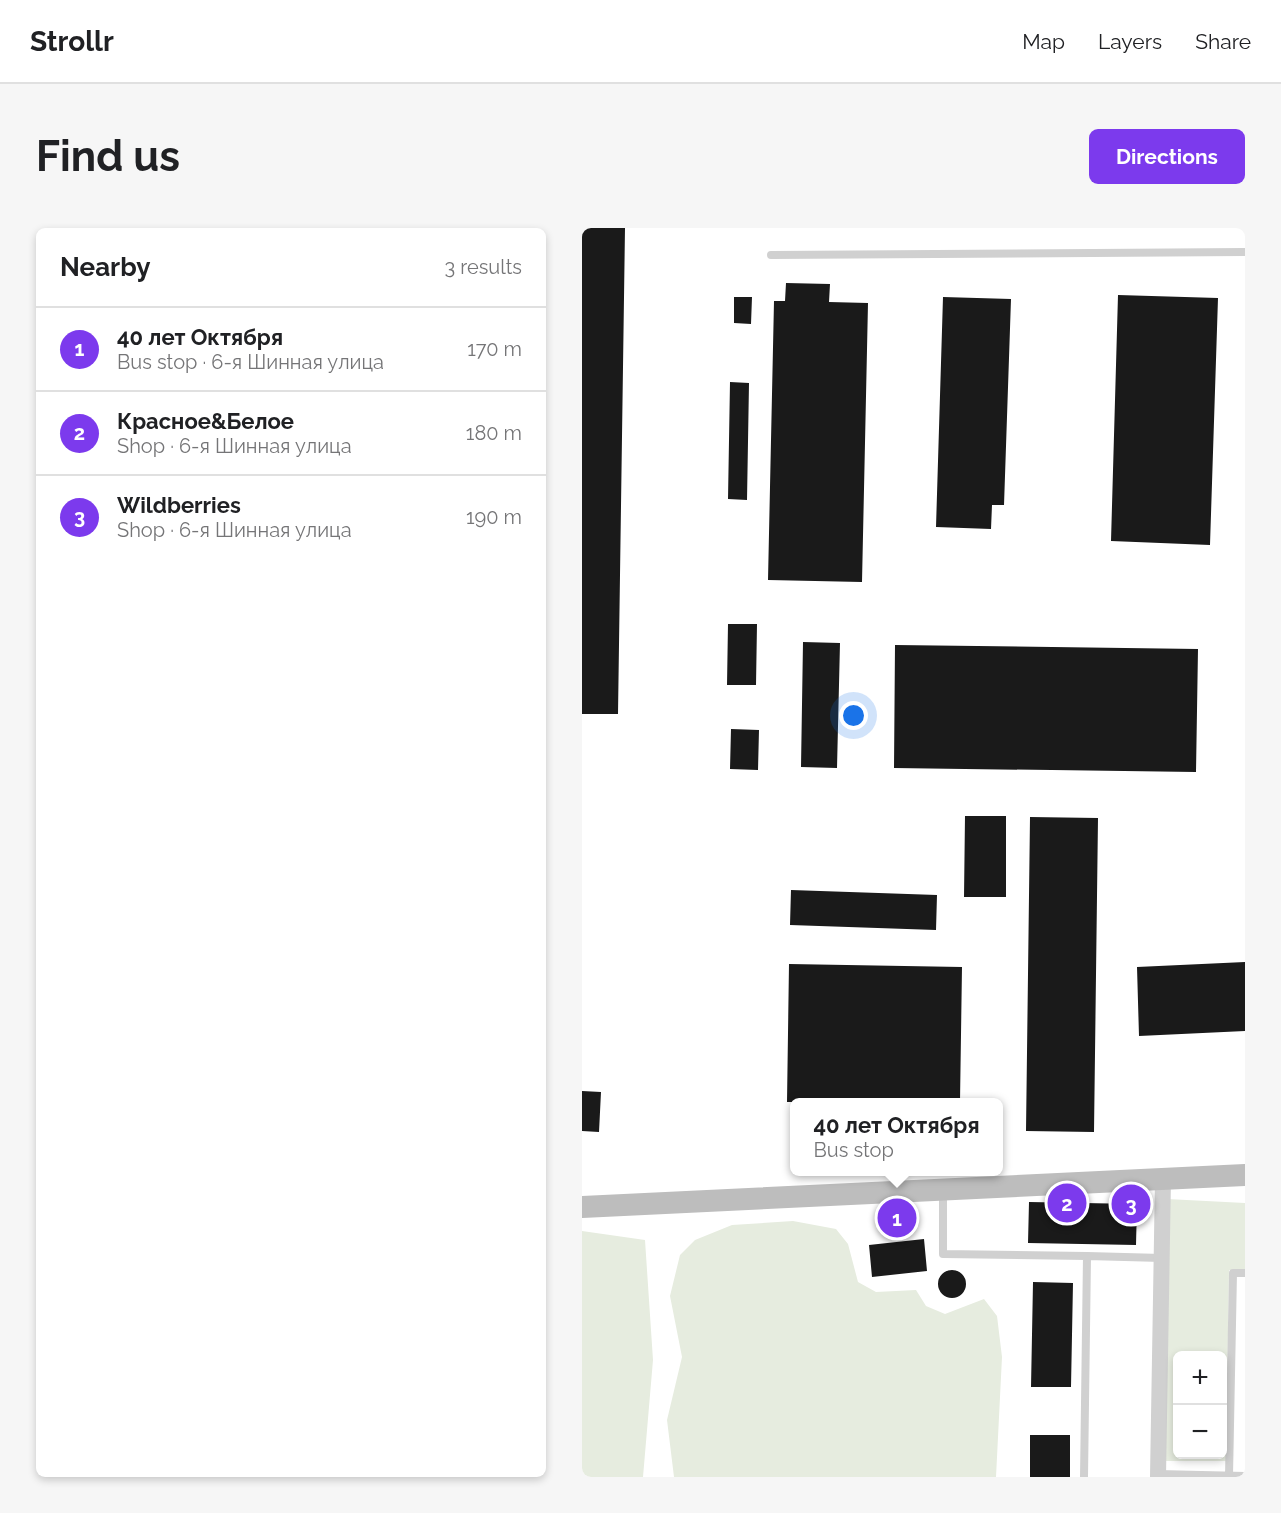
<!DOCTYPE html>
<html lang="en">
<head>
<meta charset="utf-8">
<style>
  :root { --surface:#fff; --page:#f6f6f6; --text:#202124; --muted:#757577; --line:#e0e0e0; --accent:#7c3aed }
  body { margin:0; font-family:Raleway,sans-serif; background:var(--page); color:var(--text) }
  .controls { position:absolute; right:18px; bottom:18px; display:grid; overflow:hidden; border-radius:9px; box-shadow:0 3px 9px #0003 }
  .controls button { width:54px; height:54px; display:grid; place-items:center; padding:0; border:0; border-bottom:2px solid var(--line); background:var(--surface); color:var(--text); font:30px sans-serif }
  .you { position:absolute; left:272px; top:488px; width:21px; height:21px; margin:-15px; border:4px solid #fff; border-radius:50%; background:#1a73e8; box-shadow:0 0 0 9px #1a73e833 }
  .badge { display:grid; place-items:center; width:39px; height:39px; border-radius:50%; background:var(--accent); color:#fff; font-size:20px; font-weight:700 }
  .pin { position:absolute; translate:-50% -50%; border:3px solid #fff; box-shadow:0 2px 6px #0006 }
  .popup { position:absolute; left:208px; top:870px; width:213px; height:78px; box-sizing:border-box; display:grid; place-content:center; border-radius:9px; background:var(--surface); filter:drop-shadow(0 2px 4px #0005); font-size:20px; white-space:nowrap; color:var(--muted) }
  .popup b { font-size:22px; color:var(--text) }
  .popup::after { content:''; position:absolute; left:50%; top:100%; margin-left:-12px; border:12px solid transparent; border-top-color:var(--surface) }
  .list { margin:0; padding:0; list-style:none }
  h2 { display:flex; justify-content:space-between; align-items:center; height:78px; margin:0; padding:0 24px; font-size:26px }
  h2 small { font-size:20px; font-weight:400; color:var(--muted) }
  .list li { display:grid; grid-template-columns:39px 1fr auto; gap:18px; align-items:center; box-sizing:border-box; height:84px; padding:0 24px; border-top:2px solid var(--line) }
  .list b { display:block; font-size:22px; white-space:nowrap }
  .list p { margin:0; font-size:20px; white-space:nowrap; color:var(--muted) }
  .list em { font-size:20px; font-style:normal; color:var(--muted) }
  .map { position:relative; flex:none; width:663px; height:1249px; overflow:hidden; border-radius:9px }
  header { display:flex; align-items:center; gap:36px; box-sizing:border-box; height:84px; padding:0 30px; background:var(--surface); border-bottom:2px solid var(--line) }
  header strong { font-size:28px }
  nav { display:flex; gap:33px; margin-inline-start:auto; font-size:21px }
  .intro { display:flex; align-items:center; justify-content:space-between; box-sizing:border-box; height:144px; padding:0 36px }
  h1 { margin:0; font-size:42px }
  .button { padding:15px 27px; border-radius:9px; background:var(--accent); color:#fff; font-size:21px; font-weight:700 }
  main { display:flex; gap:36px; padding:0 36px }
  aside { flex:1; background:var(--surface); border-radius:9px; box-shadow:0 3px 9px #0003 }
  .map>svg:first-child { display:block }
  .green { fill:#e6ecdf; fill-rule:evenodd }
  .building { fill:#1a1a1a }
  .lines { fill:none; stroke-linecap:round; stroke-linejoin:round }
  .service { stroke:#d0d0d0; stroke-width:8 }
  .minor { stroke:#d0d0d0; stroke-width:16 }
  .secondary { stroke:#bdbdbd; stroke-width:22 }
</style>
</head>
<body>
<header>
<strong>Strollr</strong>
<nav><a>Map</a><a>Layers</a><a>Share</a></nav>
</header>
<div class="intro"><h1>Find us</h1><a class="button">Directions</a></div>
<main>
<aside>
<h2>Nearby<small>3 results</small></h2>
<ul class="list">
<li><span class="badge">1</span><div><b>40 лет Октября</b><p>Bus stop · 6-я Шинная улица</p></div><em>170 m</em></li>
<li><span class="badge">2</span><div><b>Красное&amp;Белое</b><p>Shop · 6-я Шинная улица</p></div><em>180 m</em></li>
<li><span class="badge">3</span><div><b>Wildberries</b><p>Shop · 6-я Шинная улица</p></div><em>190 m</em></li>
</ul>
</aside>
<div class="map">
<svg width="663" height="1249" viewBox="0 0 663 1249">
  <rect width="100%" height="100%" fill="#fff"/>
  <!-- green -->
  <path class="green" d="M585,971l78,4v67h-16l-3,191h-61zM596,1128h44v98h-44z
    M211,993l43,8 12,15 10,38 18,10 40,-2 10,16 19,8 39,-15 13,17 5,41 -6,120h-322l-7,-57 15,-63 -12,-61 10,-41 15,-15 37,-15z
    M0,1003l63,9 8,120 -10,117h-61z"/>
  <!-- building -->
  <path class="building" d="M0,0h43l-7,486h-36z
    M204,55l44,1 -1,18 39,1 -6,279 -94,-2 6,-279h11z
    M536,67l100,3 -8,247 -99,-4z
    M152,69h18l-1,27 -17,-1z
    M361,69l68,2 -7,206h-12l-1,24 -55,-2z
    M148,154l19,1 -2,117 -19,-1z
    M146,396h29l-1,61h-29z
    M221,414l37,1 -3,125 -36,-1z
    M313,417l303,4 -2,123 -302,-4z
    M149,501l28,1 -1,40 -28,-1z
    M383,588h41v81h-42z
    M448,589l68,1 -4,314 -68,-1z
    M209,662l146,5 -1,35 -146,-5z
    M663,734v69l-106,5 -2,-69z
    M207,736l173,3 -2,135h-173z
    M0,863l19,1 -2,40 -17,-1z
    M447,974l108,2 -1,41 -108,-2z
    M342,1011l3,32 -55,6 -3,-32z
    M356 1056a14 14 0 1 1 28 0a14 14 0 1 1-28 0Z
    M451,1054l40,1 -2,104h-40z
    M448,1207h40v42h-40z"/>
  <g class="lines">
    <!-- service -->
    <path class="service" d="M189,27l474,-3
      M361,962v64l144,2
      M576,1246l87,2
      M647,1248l4,-203h12
      M502,1249l3,-221 75,2"/>
    <!-- minor -->
    <path class="minor" d="M576,1249l5,-299"/>
    <!-- secondary -->
    <path class="secondary" d="M0,979l663,-32"/>
  </g>
</svg>
<div class="controls">
<button>+</button>
<button>−</button>
</div>
<div class="you"></div>
<div class="pin badge" style="left:315px;top:990px">1</div>
<div class="popup"><b>40 лет Октября</b>Bus stop</div>
<div class="pin badge" style="left:485px;top:975px">2</div>
<div class="pin badge" style="left:549px;top:976px">3</div>
</div>
</main>
</body>
</html>
